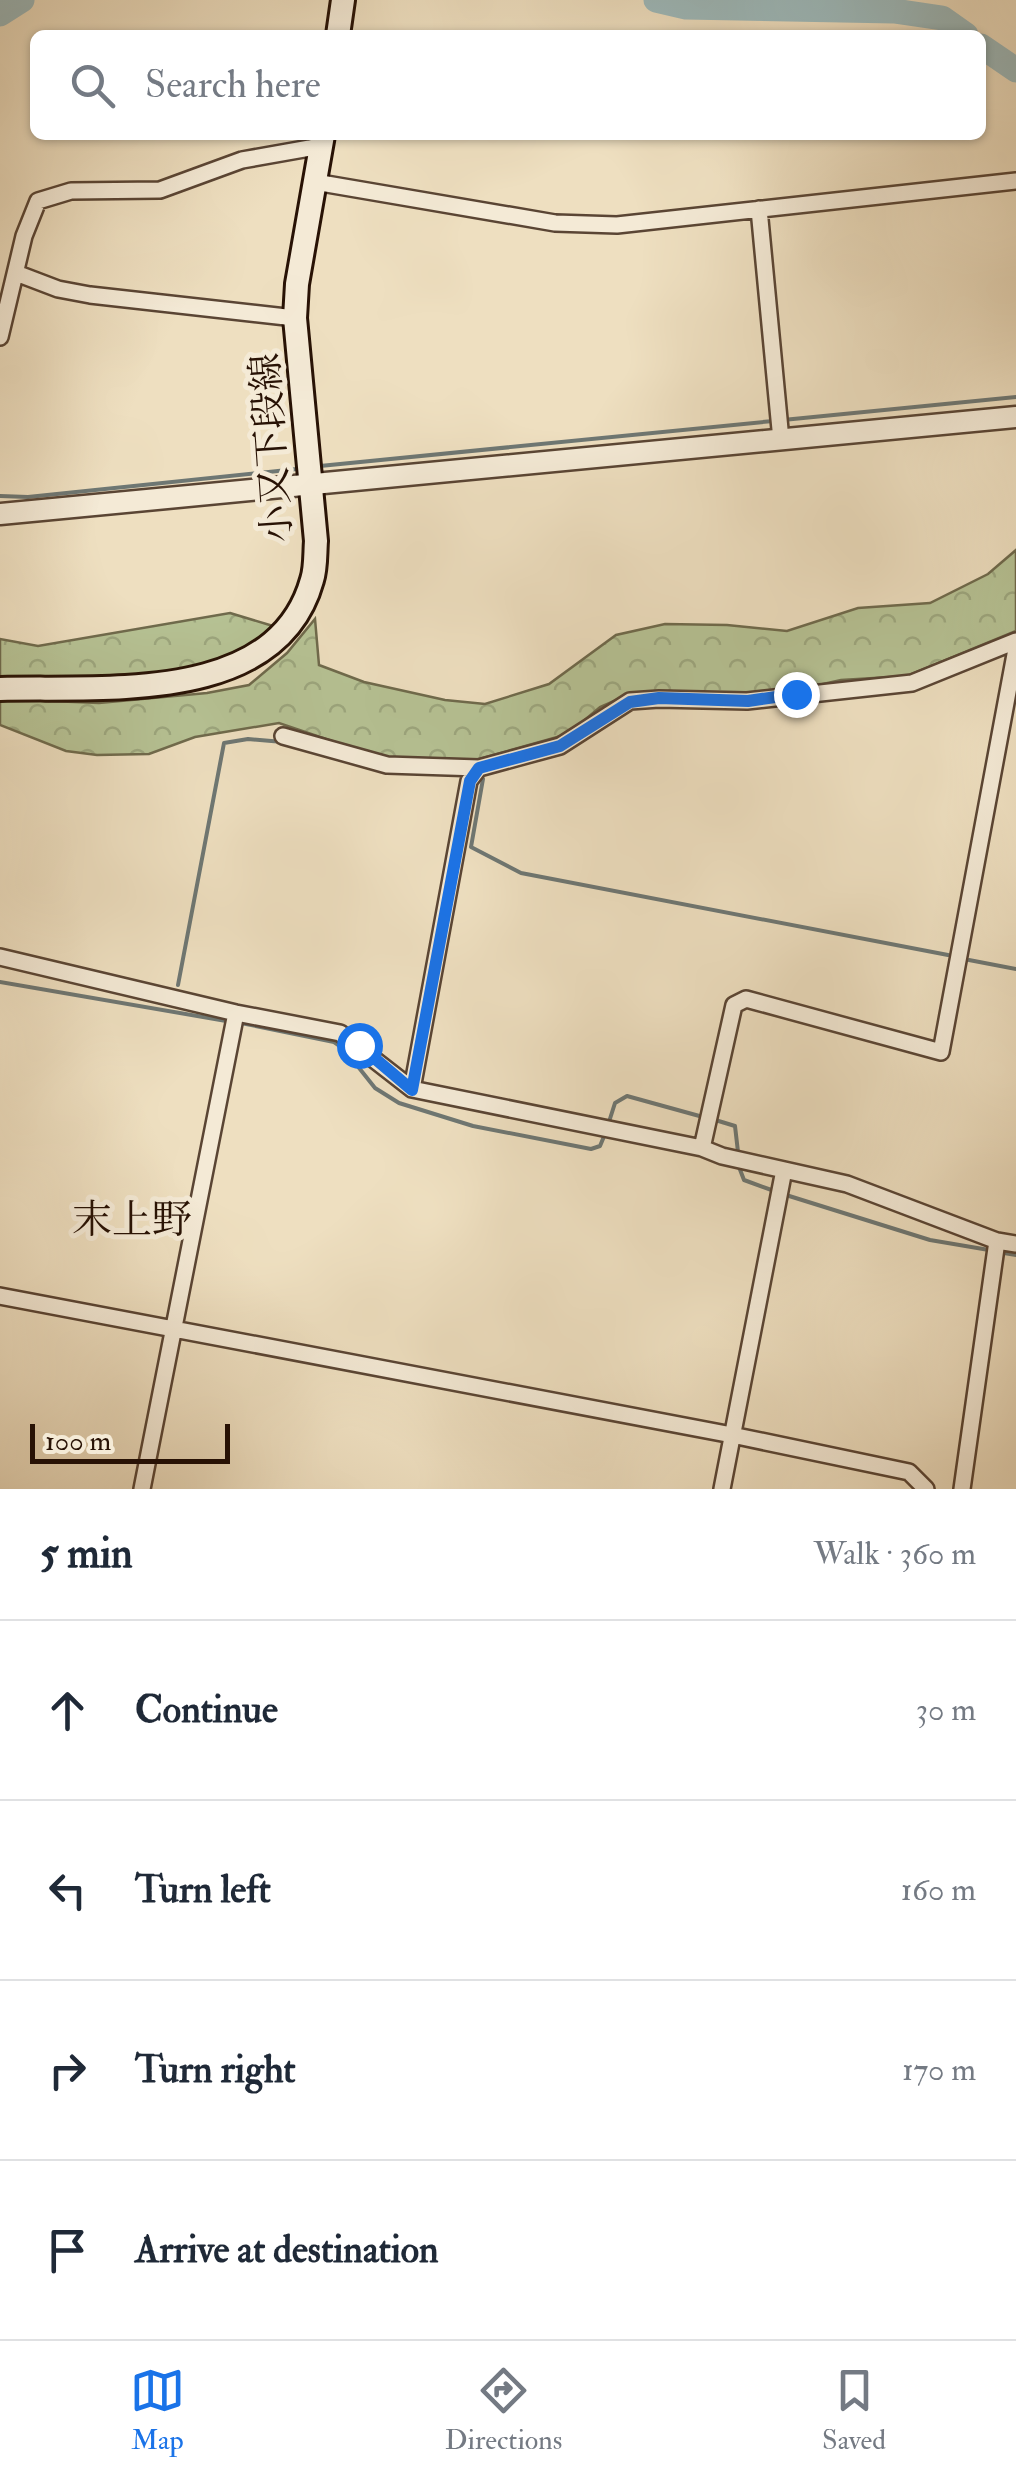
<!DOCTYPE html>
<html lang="en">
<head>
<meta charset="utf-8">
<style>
  :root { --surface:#fff; --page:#f2f2f3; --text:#1f2937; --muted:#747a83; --line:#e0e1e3; --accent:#1a73e8 }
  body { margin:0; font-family:"IM FELL Double Pica","Noto Serif JP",serif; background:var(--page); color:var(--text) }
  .scale { position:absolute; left:30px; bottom:25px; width:200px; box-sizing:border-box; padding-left:10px; border:5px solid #281205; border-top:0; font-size:28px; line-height:35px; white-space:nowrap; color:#281205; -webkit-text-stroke:8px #f4ead6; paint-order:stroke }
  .stop { position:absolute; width:30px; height:30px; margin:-22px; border:8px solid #1a73e8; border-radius:50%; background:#fff }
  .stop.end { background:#1a73e8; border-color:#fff; box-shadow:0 2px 10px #0008 }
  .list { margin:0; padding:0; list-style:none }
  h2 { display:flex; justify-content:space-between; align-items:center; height:130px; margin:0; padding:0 40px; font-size:42px }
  h2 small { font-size:32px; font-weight:400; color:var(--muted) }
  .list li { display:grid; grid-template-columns:65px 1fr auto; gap:30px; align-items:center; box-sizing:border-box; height:180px; padding:0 40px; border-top:2px solid var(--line) }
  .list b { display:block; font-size:38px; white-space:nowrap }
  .list em { font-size:32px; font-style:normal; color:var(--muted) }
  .icon { flex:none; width:55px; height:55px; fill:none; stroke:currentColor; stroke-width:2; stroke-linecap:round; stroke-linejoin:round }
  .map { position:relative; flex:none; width:1016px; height:1489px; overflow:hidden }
  .search { position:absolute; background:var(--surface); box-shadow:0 2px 8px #0004; left:30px; right:30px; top:30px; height:110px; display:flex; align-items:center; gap:25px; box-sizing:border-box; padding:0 35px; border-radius:15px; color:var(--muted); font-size:38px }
  .sheet { height:850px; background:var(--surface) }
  nav { display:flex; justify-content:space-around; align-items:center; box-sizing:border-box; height:140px; border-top:2px solid var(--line); background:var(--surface); font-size:28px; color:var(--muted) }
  nav a { display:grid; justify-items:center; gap:5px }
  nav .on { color:var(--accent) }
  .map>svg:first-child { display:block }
  .forest { fill:url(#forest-crowns); stroke:#6f6a4c; stroke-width:2.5 }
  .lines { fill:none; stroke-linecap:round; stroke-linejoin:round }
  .stream { stroke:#6e7773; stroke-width:4 }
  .river { stroke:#9dbabc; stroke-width:25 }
  .minor-casing { stroke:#5a4534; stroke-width:20 }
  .tertiary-casing { stroke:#5a4534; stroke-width:25 }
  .secondary-casing { stroke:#281205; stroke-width:28 }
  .minor { stroke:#f4ead6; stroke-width:15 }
  .tertiary { stroke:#f4ead6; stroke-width:20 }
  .secondary { stroke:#f4ead6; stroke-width:22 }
  .route { stroke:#1a73e8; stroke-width:12 }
  .labels { text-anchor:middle; stroke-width:10; stroke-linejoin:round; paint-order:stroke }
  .street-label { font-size:38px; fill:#281205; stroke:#f4ead6 }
  .neighbourhood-label { font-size:40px; fill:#281205; stroke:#f4ead6 }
</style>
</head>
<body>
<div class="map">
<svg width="1016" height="1489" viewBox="0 0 1016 1489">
  <defs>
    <pattern id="forest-crowns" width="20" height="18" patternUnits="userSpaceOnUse" patternTransform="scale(2.5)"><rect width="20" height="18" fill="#b6c294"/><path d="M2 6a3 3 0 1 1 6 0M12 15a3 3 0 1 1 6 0" fill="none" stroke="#9ca67e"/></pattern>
  </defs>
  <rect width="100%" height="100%" fill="#eedfc0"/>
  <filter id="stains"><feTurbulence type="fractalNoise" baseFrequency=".002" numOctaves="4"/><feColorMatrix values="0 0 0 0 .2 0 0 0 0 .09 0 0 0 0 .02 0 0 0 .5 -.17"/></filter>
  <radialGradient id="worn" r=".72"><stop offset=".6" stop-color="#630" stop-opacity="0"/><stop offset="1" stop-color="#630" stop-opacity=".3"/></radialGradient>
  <!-- forest -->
  <path class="forest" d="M1016,550v81l-109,45 -66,4 -54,12 -46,4 -71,-5 -40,3 -30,13 -32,27 -96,27 -87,-2 -106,-36 -84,14 -46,17 -52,1 -31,-4 -66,-26v-26l99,4 108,-10 42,-8 38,-32 28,-34 4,46 45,17 81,18 40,4 64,-20 67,-49 49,-11 62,1 60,6 71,-23 72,-5 58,-29z
    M230,613l43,13 -20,24 -79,24 -174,9v-44l38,7z"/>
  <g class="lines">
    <!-- stream -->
    <path class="stream" d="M783,420l233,-23
      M320,466l453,-45
      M0,496l28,1 269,-28
      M483,779l-12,68 50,26 427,82
      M969,960l47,9
      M0,982l232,40
      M178,985l46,-242 24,-4 35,3
      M241,1023l93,19 10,7 31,39 24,15 74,23 118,23 9,-3 5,-12
      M712,1119l23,7 3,26
      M608,1125l7,-22 12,-7 76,21
      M739,1167l5,13 33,12
      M786,1195l144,45 59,10
      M998,1252l18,3"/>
    <!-- river -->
    <path class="river" d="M656,0l30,7 208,4 48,7 24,17
      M0,14l22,-14
      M981,46l35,24"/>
    <defs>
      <path id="minor" d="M315,182l240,41 62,2 399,-44
        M759,209l22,231
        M16,273l42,16 32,6 205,23
        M0,337l24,-101 14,-35 33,-10 89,-1 82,-30 79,-14
        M283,736l104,29 92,3
        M0,957l236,56 104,20 72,56 290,59 20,8 125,28 150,57 19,3
        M412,1089l57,-308 10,-13 81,-22 70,-45 29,-2 88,2 165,-18 104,-42
        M702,1148l32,-143 12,-6 195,53 75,-403
        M0,1296l732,139 177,37 17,17
        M142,1489l94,-476
        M722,1489l62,-319
        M962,1489l35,-248"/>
      <path id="tertiary" d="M0,514l1016,-97"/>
      <path id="secondary" d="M338,35l5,-35
        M0,689c102,-3 277,17 312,-109 4,-12 3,-27 4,-39l-21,-223 2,-34 26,-149"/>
    </defs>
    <!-- minor casing -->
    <use href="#minor" class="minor-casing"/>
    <!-- tertiary casing -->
    <use href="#tertiary" class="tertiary-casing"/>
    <!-- secondary casing -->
    <use href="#secondary" class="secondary-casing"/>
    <!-- minor -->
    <use href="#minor" class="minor"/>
    <!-- tertiary -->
    <use href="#tertiary" class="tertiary"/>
    <!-- secondary -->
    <use href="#secondary" class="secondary"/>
  </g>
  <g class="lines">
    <!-- route -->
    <path class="route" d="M359,1045l53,45 58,-309 9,-13 81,-22 70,-44 29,-4 89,3 48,-7"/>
  </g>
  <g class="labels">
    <!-- street labels -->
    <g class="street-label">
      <text transform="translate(271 448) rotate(-94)" y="13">小又下段線</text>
    </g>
    <!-- neighbourhood labels -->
    <g class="neighbourhood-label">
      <text x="132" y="1233">末上野</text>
    </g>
  </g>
  <rect width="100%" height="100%" filter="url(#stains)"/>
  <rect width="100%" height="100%" fill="url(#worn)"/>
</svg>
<div class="scale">100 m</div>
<div class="stop" style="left:359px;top:1045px"></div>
<div class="stop end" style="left:796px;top:694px"></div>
<div class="search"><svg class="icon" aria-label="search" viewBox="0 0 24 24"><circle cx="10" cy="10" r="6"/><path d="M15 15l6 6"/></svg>Search here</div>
</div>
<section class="sheet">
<h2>5 min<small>Walk · 360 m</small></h2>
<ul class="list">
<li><svg class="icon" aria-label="ahead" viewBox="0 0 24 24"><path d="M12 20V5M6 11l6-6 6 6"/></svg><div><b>Continue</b></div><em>30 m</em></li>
<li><svg class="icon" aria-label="left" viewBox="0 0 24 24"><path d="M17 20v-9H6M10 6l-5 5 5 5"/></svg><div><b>Turn left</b></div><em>160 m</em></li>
<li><svg class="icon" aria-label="right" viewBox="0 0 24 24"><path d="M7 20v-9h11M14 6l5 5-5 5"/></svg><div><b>Turn right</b></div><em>170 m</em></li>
<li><svg class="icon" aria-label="arrive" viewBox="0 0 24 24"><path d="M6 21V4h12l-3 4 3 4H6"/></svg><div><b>Arrive at destination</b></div></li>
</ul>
</section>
<nav>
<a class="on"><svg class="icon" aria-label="map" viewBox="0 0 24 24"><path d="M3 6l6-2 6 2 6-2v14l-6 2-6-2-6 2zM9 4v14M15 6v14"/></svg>Map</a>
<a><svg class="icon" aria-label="directions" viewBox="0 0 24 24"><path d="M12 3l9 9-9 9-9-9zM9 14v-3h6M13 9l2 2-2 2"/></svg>Directions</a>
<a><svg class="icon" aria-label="saved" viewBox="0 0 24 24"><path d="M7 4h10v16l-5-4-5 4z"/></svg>Saved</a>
</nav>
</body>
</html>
